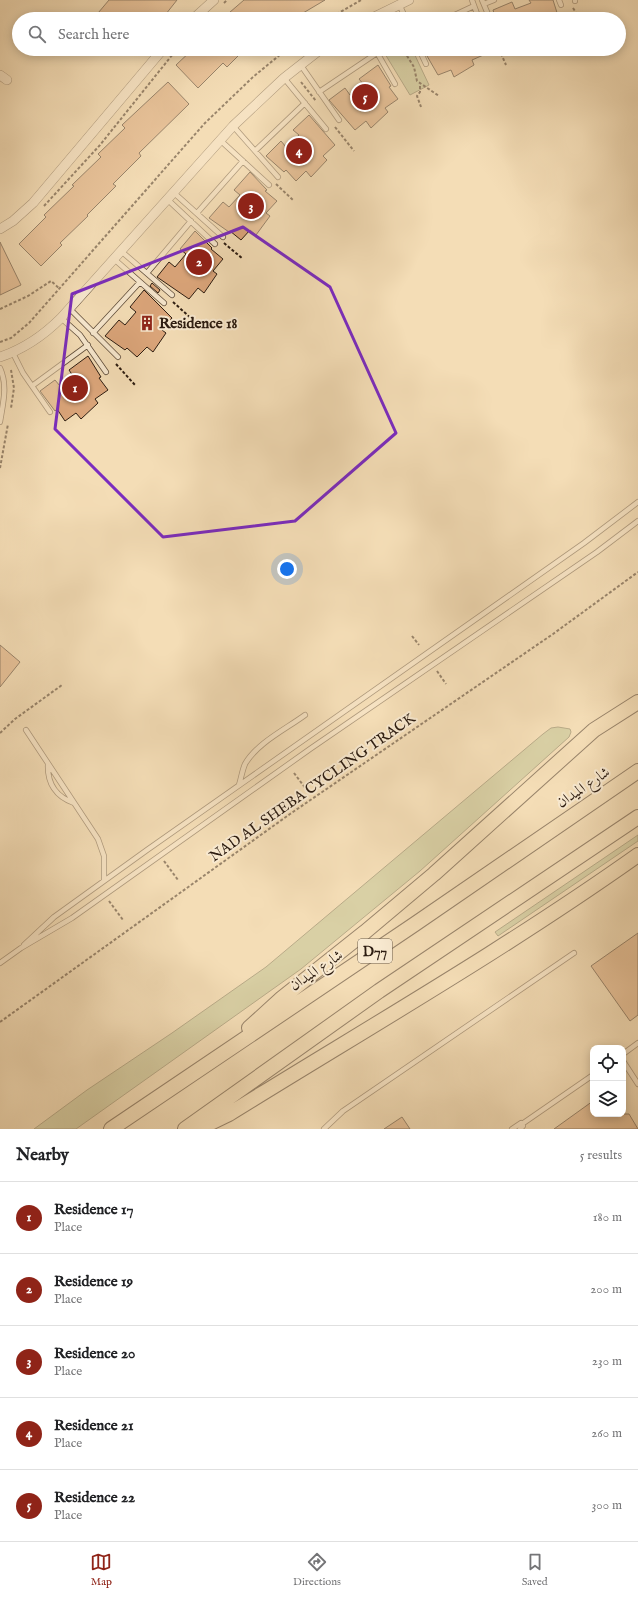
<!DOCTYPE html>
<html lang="en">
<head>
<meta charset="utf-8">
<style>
  :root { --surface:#fff; --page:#f6f6f6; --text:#202124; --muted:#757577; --line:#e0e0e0; --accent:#8f2418 }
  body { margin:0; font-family:"IM FELL English",Amiri,serif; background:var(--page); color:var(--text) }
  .controls { position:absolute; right:12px; bottom:12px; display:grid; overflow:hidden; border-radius:8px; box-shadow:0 2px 10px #0003 }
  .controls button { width:36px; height:36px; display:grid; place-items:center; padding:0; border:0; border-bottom:1px solid var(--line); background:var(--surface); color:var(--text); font:20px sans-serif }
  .you { position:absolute; left:287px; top:569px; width:14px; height:14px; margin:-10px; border:3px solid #fff; border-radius:50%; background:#1a73e8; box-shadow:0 0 0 6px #1a73e833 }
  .badge { display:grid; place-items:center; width:26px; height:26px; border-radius:50%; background:var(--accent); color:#fff; font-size:13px; font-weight:700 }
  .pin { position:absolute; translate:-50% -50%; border:2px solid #fff; box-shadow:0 1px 4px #0006 }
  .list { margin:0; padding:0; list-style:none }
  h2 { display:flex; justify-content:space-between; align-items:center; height:52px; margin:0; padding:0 16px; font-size:17px }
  h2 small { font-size:13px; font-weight:400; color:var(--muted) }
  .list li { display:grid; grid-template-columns:26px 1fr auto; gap:12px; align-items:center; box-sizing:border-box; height:72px; padding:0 16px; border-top:1px solid var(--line) }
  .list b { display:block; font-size:15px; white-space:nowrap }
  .list p { margin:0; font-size:13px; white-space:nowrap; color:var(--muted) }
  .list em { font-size:13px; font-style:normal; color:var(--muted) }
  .icon { flex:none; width:22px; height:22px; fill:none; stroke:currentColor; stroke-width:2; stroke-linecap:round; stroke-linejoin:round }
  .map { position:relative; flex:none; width:638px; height:1129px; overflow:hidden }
  .search { position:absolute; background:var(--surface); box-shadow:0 2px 10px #0003; left:12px; right:12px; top:12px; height:44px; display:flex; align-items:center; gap:10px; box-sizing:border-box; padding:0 14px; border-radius:22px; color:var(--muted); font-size:15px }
  .sheet { height:412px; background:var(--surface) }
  nav { display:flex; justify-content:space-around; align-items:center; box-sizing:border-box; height:56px; border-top:1px solid var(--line); background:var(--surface); font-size:11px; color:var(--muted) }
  nav a { display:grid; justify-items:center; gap:2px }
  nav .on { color:var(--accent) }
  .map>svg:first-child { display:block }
  .green { fill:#b8c291; stroke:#726f51 }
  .building { fill:#dca67b; stroke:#2c1c11 }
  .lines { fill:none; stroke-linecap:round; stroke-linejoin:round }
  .service-casing { stroke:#5e4c3a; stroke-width:6 }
  .minor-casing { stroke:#5e4c3a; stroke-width:10 }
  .primary-casing { stroke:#2c1c11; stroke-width:16 }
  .path { stroke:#2c1c11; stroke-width:2; stroke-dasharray:3 2; stroke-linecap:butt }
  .service { stroke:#f8e9d0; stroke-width:4.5 }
  .minor { stroke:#f8e9d0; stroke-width:9 }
  .primary { stroke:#f4ddb6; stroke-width:14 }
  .marked { fill:none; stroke:#7b2cbf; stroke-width:3; stroke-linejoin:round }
  .labels { text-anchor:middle; stroke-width:4; stroke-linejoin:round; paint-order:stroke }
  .shield { fill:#f8e9d0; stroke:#695a4a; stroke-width:1 }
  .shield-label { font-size:14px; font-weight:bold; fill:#2c1c11 }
  .poi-label { font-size:15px; font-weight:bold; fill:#2c1c11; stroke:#f8e9d0; text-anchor:start }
  .street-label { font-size:15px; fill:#2c1c11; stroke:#f8e9d0 }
</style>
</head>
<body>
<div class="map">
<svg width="638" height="1129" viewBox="0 0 638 1129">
  <rect width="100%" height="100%" fill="#f4ddb6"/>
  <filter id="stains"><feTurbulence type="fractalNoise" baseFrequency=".005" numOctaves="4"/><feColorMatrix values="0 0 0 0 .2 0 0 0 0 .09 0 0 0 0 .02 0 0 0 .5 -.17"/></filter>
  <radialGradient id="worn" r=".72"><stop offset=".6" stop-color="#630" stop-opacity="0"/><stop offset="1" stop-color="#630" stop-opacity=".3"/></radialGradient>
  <!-- green -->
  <path class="green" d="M382,49h30l17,36 -19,10z
    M558,727l12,2 1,3 -2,5 -149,134 -119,98 -225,160h-42l53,-39 85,-57 94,-66 277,-233 8,-6z
    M638,835v6l-140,95 -3,-4z"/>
  <!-- building -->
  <path class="building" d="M109,0h68l-15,19h-69z
    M244,0h81l-32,19h-71z
    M529,0h24l6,19h-63l-3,-9 19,-8 3,7 16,-6z
    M193,49h52l-18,18 -4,-4 -25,25 -22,-23z
    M423,49h74l-25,11 2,5 -20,12 -3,-7 -13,5z
    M378,65l13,21 -2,1 9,12 -13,9 3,4 -17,16 -5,-7 -11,9 -26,-30 16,-12 5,7 14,-10 -5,-6z
    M168,82l21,22 -50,49 2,3 -28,28 3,2 -29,29 1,1 -28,27 2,2 -21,21 -22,-22 27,-27 -2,-2 30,-29 -2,-1 29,-28 -3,-3 27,-26 -3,-3z
    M309,115l26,30 -12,11 4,4 -16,17 -5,-6 -10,10 -10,-11 -2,2 -18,-16 15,-15 5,6 13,-12 -6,-5z
    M250,172l17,18 -2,1 12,10 -11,12 4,3 -14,19 -6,-5 -9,10 -11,-9 -1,1 -20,-14 14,-16 6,5 11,-12 -6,-5z
    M195,231l17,17 -1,1 12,10 -10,12 4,3 -13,19 -6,-5 -9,11 -32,-22 12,-15 6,5 11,-13 -6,-5z
    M0,242l21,43 -21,10z
    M152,283l8,7 -2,3 -8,-7z
    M144,290l28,28 -10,12 4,3 -13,19 -6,-5 -10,10 -10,-9 -2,2 -20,-14 14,-16 6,5 11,-13 -6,-5z
    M88,356l13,21 -2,1 9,12 -13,9 3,4 -17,16 -5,-6 -11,8 -8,-12 -2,2 -15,-20 15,-11 5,6 13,-10 -4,-6z
    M0,645l20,17 -20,25z
    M638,933v82l-8,6 -39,-55z
    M593,1101v13h36l9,15h-84z
    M402,1117l8,12h-26z"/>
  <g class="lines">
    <defs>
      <path id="service" d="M472,0l7,19
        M482,0l8,19
        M559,0l2,5
        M575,0v1
        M399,4l7,15
        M484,4l10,-4
        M446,19l28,-13
        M375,49l20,35
        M419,49l7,15
        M300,64l39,56
        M284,78l42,51
        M319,92l58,-39
        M233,126l45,51
        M220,140l49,45
        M255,151l50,-48
        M173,192l50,45
        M167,199l48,45
        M197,213l46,-52
        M121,251l51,44
        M114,259l50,44
        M147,273l44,-52
        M70,309l48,48
        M61,318l19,17 26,37
        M93,333l47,-51
        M13,353l10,20 27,39
        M0,368c8,18 3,35 0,54
        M32,386l56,-41
        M26,730l72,109 6,17v24
        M48,764c-1,19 8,33 26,39
        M239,785c2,-6 3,-14 6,-21 12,-21 41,-35 60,-49
        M24,945l30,-28 93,-67 437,-307 54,-41
        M0,963l21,-15 51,-30 238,-169 287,-197 41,-31
        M623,1054l15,-11
        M623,1061l15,23
        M522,1124l71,-49
        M324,1129l19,-18 231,-158
        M512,1129l9,-6 2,3 -3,3"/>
      <path id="minor" d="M193,19l21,-19
        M370,19l39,-19
        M0,75l7,5
        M0,229l13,-8 20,-18 130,-154
        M0,357c24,-8 43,-21 61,-39l172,-192 51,-48 37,-29"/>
      <path id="primary" d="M249,1028l33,-30 83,-66 69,-58 160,-144 44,-28
        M111,1129l304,-205 223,-153
        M185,1129l194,-138 259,-174
        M198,1129l31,-15c137,-85 278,-166 409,-259"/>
    </defs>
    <!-- service casing -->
    <use href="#service" class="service-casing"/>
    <!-- minor casing -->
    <use href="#minor" class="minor-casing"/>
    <!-- primary casing -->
    <use href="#primary" class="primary-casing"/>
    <!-- path -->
    <path class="path" d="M224,3l3,-3
      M573,8l7,11
      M328,19l33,-19
      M385,49l4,2h15l10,16 3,14 22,15
      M499,49l7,16
      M301,82l15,19
      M420,86v6l-3,4 4,11
      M335,127l19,24
      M276,184l18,17
      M44,206l56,-61 77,-96
      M224,243l19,16
      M173,302l20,18
      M0,309l28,-13 23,-15 9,8
      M0,342l11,-4 18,-15 176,-200 48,-46 34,-28
      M116,364l19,21
      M11,370l3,18 -3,20
      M0,468l8,-44
      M412,636l7,9
      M437,671l9,13
      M0,733l15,-14 47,-34
      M294,773l12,16
      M164,861l14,19
      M109,901l14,19
      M0,1022l290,-208 263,-180 85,-62"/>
    <!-- service -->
    <use href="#service" class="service"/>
    <!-- minor -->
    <use href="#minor" class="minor"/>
    <!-- primary -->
    <use href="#primary" class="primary"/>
  </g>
  <!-- marked area -->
  <path d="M0 0H638V1129H0ZM243,227l87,60 66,146 -101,88 -132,16 -108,-108 17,-135z" fill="#f4ddb6" fill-opacity=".55" fill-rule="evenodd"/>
  <path class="marked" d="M243,227l87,60 66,146 -101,88 -132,16 -108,-108 17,-135z"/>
  <!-- icons -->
  <defs>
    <symbol id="building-bare" viewBox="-9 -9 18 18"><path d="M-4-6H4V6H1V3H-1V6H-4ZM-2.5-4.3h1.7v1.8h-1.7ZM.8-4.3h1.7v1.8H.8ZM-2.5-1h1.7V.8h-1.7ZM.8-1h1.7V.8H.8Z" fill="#8f2418" stroke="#f8e9d0" stroke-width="2.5" paint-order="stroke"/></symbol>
  </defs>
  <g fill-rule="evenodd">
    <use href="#building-bare" x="136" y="312" width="22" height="22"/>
  </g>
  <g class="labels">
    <!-- shield labels -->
    <rect class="shield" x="358" y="939" width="34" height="24" rx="3"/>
    <g class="shield-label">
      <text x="375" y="956">D77</text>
    </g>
    <!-- poi labels -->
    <g class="poi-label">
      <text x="159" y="328">Residence 18</text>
    </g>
    <!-- street labels -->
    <g class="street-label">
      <text transform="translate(312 787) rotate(-35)" y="5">NAD AL SHEBA CYCLING TRACK</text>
      <text transform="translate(583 787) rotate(-34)" y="5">شارع الميدان</text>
      <text transform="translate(316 970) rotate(-34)" y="5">شارع الميدان</text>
    </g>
  </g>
  <rect width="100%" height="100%" filter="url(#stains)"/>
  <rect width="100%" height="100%" fill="url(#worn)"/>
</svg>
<div class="controls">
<button><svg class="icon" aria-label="locate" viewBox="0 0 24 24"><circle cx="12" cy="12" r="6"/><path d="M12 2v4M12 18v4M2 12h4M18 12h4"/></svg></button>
<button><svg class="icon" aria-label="layers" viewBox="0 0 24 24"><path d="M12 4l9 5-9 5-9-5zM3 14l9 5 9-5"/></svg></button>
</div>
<div class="you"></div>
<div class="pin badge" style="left:75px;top:388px">1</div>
<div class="pin badge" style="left:199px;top:262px">2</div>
<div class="pin badge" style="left:251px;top:206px">3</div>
<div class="pin badge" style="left:299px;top:151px">4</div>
<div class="pin badge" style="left:365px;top:97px">5</div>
<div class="search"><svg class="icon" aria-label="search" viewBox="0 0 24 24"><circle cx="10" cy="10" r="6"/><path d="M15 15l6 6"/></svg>Search here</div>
</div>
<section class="sheet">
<h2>Nearby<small>5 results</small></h2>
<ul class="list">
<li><span class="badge">1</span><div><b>Residence 17</b><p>Place</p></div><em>180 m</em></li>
<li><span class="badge">2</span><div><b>Residence 19</b><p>Place</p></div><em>200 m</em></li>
<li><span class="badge">3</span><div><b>Residence 20</b><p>Place</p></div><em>230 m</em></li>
<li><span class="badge">4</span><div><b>Residence 21</b><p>Place</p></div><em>260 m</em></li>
<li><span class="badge">5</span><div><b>Residence 22</b><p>Place</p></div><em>300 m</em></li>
</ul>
</section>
<nav>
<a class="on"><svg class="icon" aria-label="map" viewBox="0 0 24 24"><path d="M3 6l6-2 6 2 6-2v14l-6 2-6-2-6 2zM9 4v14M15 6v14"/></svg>Map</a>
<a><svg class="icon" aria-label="directions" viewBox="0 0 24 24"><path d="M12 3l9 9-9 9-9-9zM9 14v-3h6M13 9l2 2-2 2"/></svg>Directions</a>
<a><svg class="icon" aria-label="saved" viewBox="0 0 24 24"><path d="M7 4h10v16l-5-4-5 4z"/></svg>Saved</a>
</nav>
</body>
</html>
